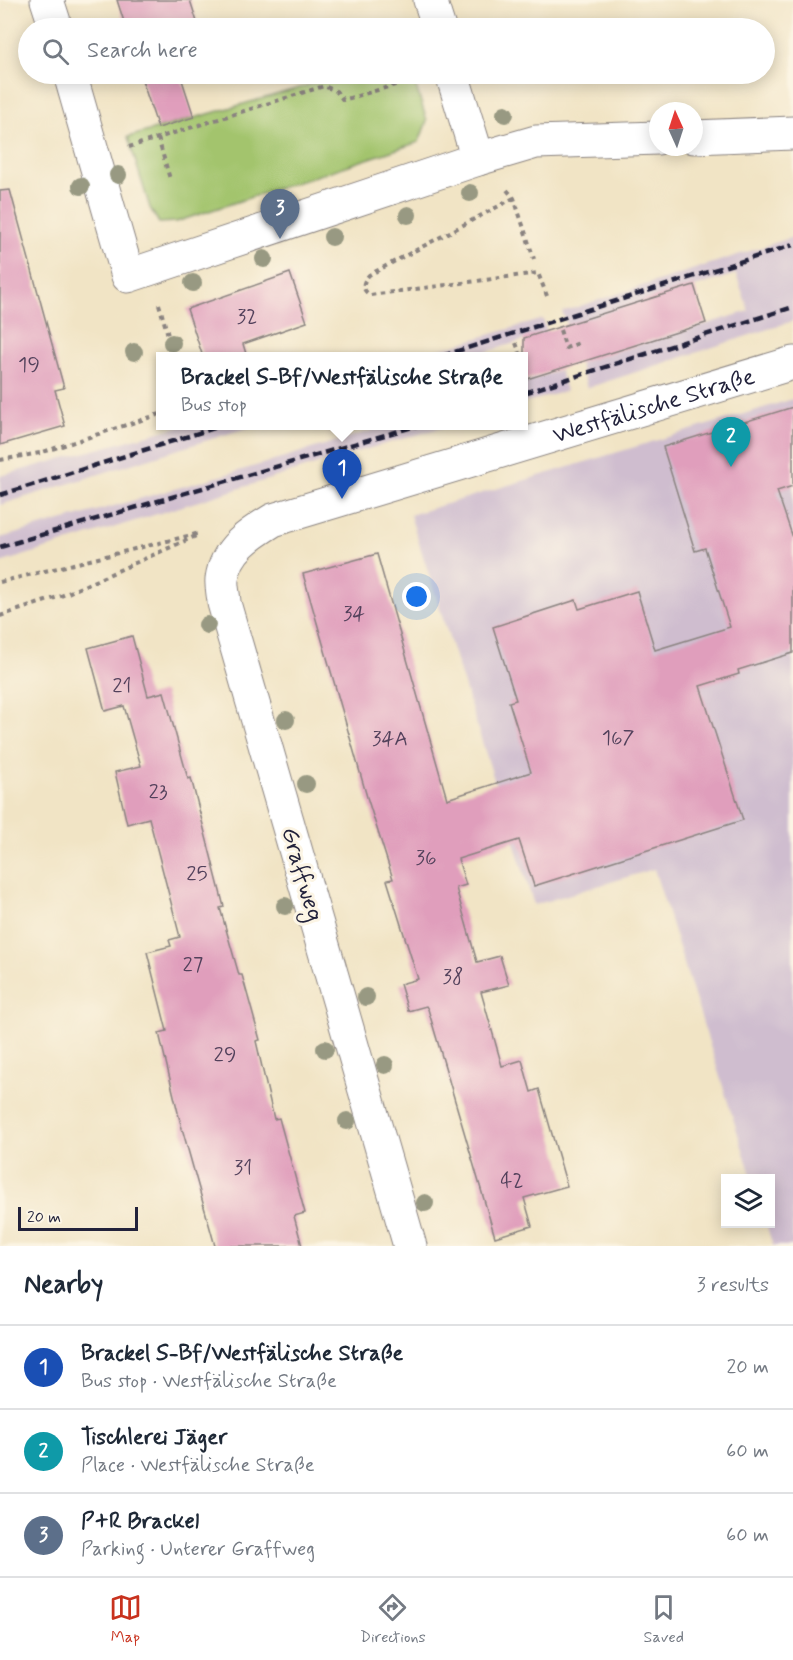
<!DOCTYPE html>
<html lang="en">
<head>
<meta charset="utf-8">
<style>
  :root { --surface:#fff; --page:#f2f2f3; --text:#1f2937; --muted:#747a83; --line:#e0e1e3; --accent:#c8321e }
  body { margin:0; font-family:Mynerve,sans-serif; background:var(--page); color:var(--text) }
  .controls { position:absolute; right:18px; bottom:18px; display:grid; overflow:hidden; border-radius:0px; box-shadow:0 3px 15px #0003 }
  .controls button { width:54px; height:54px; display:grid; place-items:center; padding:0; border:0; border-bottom:2px solid var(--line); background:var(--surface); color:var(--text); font:30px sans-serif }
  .compass { position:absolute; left:649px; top:102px; width:54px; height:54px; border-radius:50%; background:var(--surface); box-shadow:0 3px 15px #0003; rotate:357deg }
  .scale { position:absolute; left:18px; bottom:15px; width:120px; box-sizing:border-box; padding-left:6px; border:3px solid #22223b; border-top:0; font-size:16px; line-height:21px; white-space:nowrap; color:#22223b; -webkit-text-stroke:4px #fcf5e5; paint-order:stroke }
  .you { position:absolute; left:417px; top:597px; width:21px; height:21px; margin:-15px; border:4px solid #fff; border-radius:50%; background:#1a73e8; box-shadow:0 0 0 9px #1a73e833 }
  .badge { display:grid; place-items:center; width:39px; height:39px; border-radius:50%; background:var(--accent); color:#fff; font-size:20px; font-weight:700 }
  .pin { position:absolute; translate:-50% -50px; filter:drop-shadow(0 2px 3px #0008) }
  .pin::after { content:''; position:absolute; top:32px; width:21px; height:18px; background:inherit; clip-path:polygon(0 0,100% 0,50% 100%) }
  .popup { position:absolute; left:156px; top:352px; width:372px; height:78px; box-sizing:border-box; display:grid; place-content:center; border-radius:0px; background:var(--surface); filter:drop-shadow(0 2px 4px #0005); font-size:20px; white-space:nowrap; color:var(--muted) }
  .popup b { font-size:22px; color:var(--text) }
  .popup::after { content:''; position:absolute; left:50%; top:100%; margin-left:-12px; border:12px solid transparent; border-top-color:var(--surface) }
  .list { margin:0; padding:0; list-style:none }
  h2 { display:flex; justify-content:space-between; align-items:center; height:78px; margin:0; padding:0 24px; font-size:26px }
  h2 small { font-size:20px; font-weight:400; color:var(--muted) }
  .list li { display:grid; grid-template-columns:39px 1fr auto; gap:18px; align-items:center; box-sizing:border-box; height:84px; padding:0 24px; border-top:2px solid var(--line) }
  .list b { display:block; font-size:22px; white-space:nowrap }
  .list p { margin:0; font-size:20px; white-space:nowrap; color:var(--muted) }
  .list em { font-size:20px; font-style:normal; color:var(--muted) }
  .icon { flex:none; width:33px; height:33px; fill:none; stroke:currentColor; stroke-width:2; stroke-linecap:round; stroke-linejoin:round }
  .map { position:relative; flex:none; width:793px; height:1246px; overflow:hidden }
  .search { position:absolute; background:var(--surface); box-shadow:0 3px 15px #0003; left:18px; right:18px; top:18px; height:66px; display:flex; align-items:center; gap:15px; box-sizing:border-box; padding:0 21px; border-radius:33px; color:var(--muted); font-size:22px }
  .sheet { height:330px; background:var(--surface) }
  nav { display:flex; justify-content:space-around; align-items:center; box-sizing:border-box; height:84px; border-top:2px solid var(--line); background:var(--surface); font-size:16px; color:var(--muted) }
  nav a { display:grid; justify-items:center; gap:3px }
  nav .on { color:var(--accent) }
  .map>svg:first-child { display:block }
  .industrial { fill:#cfbdcf }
  .green { fill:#a3c46d; stroke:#627354; stroke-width:1.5 }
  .building { fill:#e09ebc }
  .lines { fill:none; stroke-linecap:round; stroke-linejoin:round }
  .minor-casing { stroke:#8a8380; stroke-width:35 }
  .path { stroke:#8a8380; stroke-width:4; stroke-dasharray:4.5 4.5; stroke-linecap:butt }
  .minor { stroke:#fff; stroke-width:33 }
  .rail { stroke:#22223b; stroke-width:4.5; stroke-dasharray:9 4.5; stroke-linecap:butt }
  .tree { fill:#989982 }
  .labels { text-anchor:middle; stroke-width:6; stroke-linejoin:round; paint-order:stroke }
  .number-label { font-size:21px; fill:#52415b }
  .street-label { font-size:24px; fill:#22223b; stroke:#fcf5e5 }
</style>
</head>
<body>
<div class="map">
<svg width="793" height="1246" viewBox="0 0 793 1246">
  <rect width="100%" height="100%" fill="#fcf5e5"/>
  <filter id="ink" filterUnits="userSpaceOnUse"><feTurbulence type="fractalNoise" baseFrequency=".0167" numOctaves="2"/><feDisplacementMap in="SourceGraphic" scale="12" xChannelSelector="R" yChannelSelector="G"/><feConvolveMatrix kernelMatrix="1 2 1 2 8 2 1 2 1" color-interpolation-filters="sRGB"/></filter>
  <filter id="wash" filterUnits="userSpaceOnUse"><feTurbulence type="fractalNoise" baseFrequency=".008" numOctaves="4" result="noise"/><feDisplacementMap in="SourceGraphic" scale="24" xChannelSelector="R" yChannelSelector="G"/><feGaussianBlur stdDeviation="1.35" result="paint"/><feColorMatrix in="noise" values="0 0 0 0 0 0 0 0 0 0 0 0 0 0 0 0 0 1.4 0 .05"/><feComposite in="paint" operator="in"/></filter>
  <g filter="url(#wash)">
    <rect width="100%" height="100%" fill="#f1e4c5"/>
    <!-- industrial -->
    <path class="industrial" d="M793,237v84l-206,67 -8,-25 170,-52 -13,-37 -168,53 -6,-15z
      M543,319l4,14 -74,23h-57z
      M560,370l6,21 -42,12v-21z
      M793,399v847h-20l-7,-22h4v-46h-18l-98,-309 -120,36 -124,-390z
      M181,426h72l-253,79v-29z
      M386,426h62l-95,27 -353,110v-25l249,-70z"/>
    <!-- green -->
    <path class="green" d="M348,74h64l15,47 -8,21 -243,80 -17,1 -9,-15 -22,-71z"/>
    <g id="blocks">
      <!-- building -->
      <path class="building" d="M117,0h73l9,28h-73z
        M140,74h40l14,43 -36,11z
        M10,190l54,198 -9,2 10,36 -65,19v-254z
        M290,273l17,49 -64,22 4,13h-44l-16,-48z
        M694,285l12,38 -182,57v-42z
        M793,407v79l-16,5 16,47v115l-55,17 1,4 -39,12 43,134 -209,66 -15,-46 -61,19 8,26 -10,3 21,74 23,-6 9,29 -28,7 21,74 20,-6 9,32 8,-3 28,97 -43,12 8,28 -37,11 -67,-228 -2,-3 -18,5 -8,-27 18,-5 -31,-99 6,-1 -26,-82 -64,-223 74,-20 70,245 84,-27 -22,-70 7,-2 -23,-73 83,-27 3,9 58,-18 18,59 75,-23 -25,-79 -10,3 -32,-104z
        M132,636l16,60 16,-4 24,87 3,-1 33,129 -4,1 19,67h3l18,65 -4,1 18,78 5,-1 26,95 -11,3 8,30h-87l-35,-125 -21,-88 8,-2 -20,-79 24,-6 -2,-6 11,-3 -31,-119 -22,6 -12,-52 26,-6 -17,-60 -19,5 -17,-63z"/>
    </g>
  </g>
  <g filter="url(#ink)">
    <use href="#blocks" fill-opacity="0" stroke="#8a8380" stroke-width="1.5"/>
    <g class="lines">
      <defs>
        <g id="minor">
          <path d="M47,0l9,28"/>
          <path d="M430,0l9,28"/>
          <path d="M70,74l58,202 350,-117 58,-17 122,-4"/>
          <path d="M452,74l26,85"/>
          <path d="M694,137l99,-4"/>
          <path id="s1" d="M410,1246l-186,-643c0,-7 -3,-16 -2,-24 4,-30 28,-45 51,-59l520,-157"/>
        </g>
      </defs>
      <!-- minor casing -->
      <use href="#minor" class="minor-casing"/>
      <!-- path -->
      <path class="path" d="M158,138l12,41
        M129,147l195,-61 12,5 7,9 73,-21
        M507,190l7,8 20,61
        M514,198l-145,77c-7,8 -8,14 1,20l168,-22 9,23
        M159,304l15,52
        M560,330l6,18 13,-5
        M516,343l5,13
        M0,460l40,-7 120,-39
        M0,582l200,-49
        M0,616l61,-20 137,-61"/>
      <!-- minor -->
      <use href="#minor" class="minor"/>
      <!-- rail -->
      <path class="rail" d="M442,356l351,-111
        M524,393l269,-86
        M0,495l221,-69
        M0,547l416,-121"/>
    </g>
    <!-- trees -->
    <g class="tree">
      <circle cx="505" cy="114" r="9"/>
      <circle cx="118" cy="175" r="9"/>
      <circle cx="81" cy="186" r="9"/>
      <circle cx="470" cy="193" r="9"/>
      <circle cx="408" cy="215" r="9"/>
      <circle cx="332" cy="237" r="9"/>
      <circle cx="264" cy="259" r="9"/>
      <circle cx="193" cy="283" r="9"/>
      <circle cx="172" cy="343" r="9"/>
      <circle cx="134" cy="352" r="9"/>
      <circle cx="207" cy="625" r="9"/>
      <circle cx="286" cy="720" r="9"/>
      <circle cx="306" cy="784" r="9"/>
      <circle cx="285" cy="906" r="9"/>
      <circle cx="366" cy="997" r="9"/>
      <circle cx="325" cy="1049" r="9"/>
      <circle cx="385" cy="1065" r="9"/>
      <circle cx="347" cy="1121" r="9"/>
      <circle cx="425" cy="1203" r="9"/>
    </g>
  </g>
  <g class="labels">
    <!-- number labels -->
    <g class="number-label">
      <text x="247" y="323">32</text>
      <text x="29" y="371">19</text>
      <text x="354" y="620">34</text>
      <text x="122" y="692">21</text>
      <text x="618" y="744">167</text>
      <text x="390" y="745">34A</text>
      <text x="158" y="798">23</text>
      <text x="426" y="864">36</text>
      <text x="197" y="880">25</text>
      <text x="193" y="971">27</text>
      <text x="453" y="983">38</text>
      <text x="225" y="1061">29</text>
      <text x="243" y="1174">31</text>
      <text x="512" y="1187">42</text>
    </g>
    <!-- street labels -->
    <g class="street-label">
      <text dy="8" stroke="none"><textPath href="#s1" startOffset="1172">Westfälische Straße</textPath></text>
      <text transform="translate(303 874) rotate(74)" y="8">Graffweg</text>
    </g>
  </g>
</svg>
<div class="controls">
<button><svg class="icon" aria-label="layers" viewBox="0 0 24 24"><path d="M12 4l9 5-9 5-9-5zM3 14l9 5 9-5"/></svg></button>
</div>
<svg class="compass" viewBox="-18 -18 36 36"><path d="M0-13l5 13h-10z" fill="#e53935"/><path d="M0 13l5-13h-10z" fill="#747a83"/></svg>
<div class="scale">20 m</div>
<div class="you"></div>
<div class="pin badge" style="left:342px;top:499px;background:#1a4fb4">1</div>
<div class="popup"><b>Brackel S-Bf/Westfälische Straße</b>Bus stop</div>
<div class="pin badge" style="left:731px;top:467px;background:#0f9aa8">2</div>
<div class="pin badge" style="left:280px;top:239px;background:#5c6f8a">3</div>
<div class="search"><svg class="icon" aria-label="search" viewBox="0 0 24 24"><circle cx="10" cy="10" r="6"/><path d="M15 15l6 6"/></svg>Search here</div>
</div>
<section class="sheet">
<h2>Nearby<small>3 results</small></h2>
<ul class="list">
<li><span class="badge" style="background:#1a4fb4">1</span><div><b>Brackel S-Bf/Westfälische Straße</b><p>Bus stop · Westfälische Straße</p></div><em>20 m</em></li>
<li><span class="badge" style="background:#0f9aa8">2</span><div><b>Tischlerei Jäger</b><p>Place · Westfälische Straße</p></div><em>60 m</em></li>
<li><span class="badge" style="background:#5c6f8a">3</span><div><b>P+R Brackel</b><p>Parking · Unterer Graffweg</p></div><em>60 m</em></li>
</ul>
</section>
<nav>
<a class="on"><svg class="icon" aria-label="map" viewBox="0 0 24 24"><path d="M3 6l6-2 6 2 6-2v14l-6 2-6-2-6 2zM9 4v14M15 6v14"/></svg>Map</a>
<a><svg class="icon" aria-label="directions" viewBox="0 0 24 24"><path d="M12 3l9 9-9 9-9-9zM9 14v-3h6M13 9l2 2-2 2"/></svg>Directions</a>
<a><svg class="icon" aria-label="saved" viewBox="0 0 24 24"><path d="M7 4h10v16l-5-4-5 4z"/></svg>Saved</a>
</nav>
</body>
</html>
